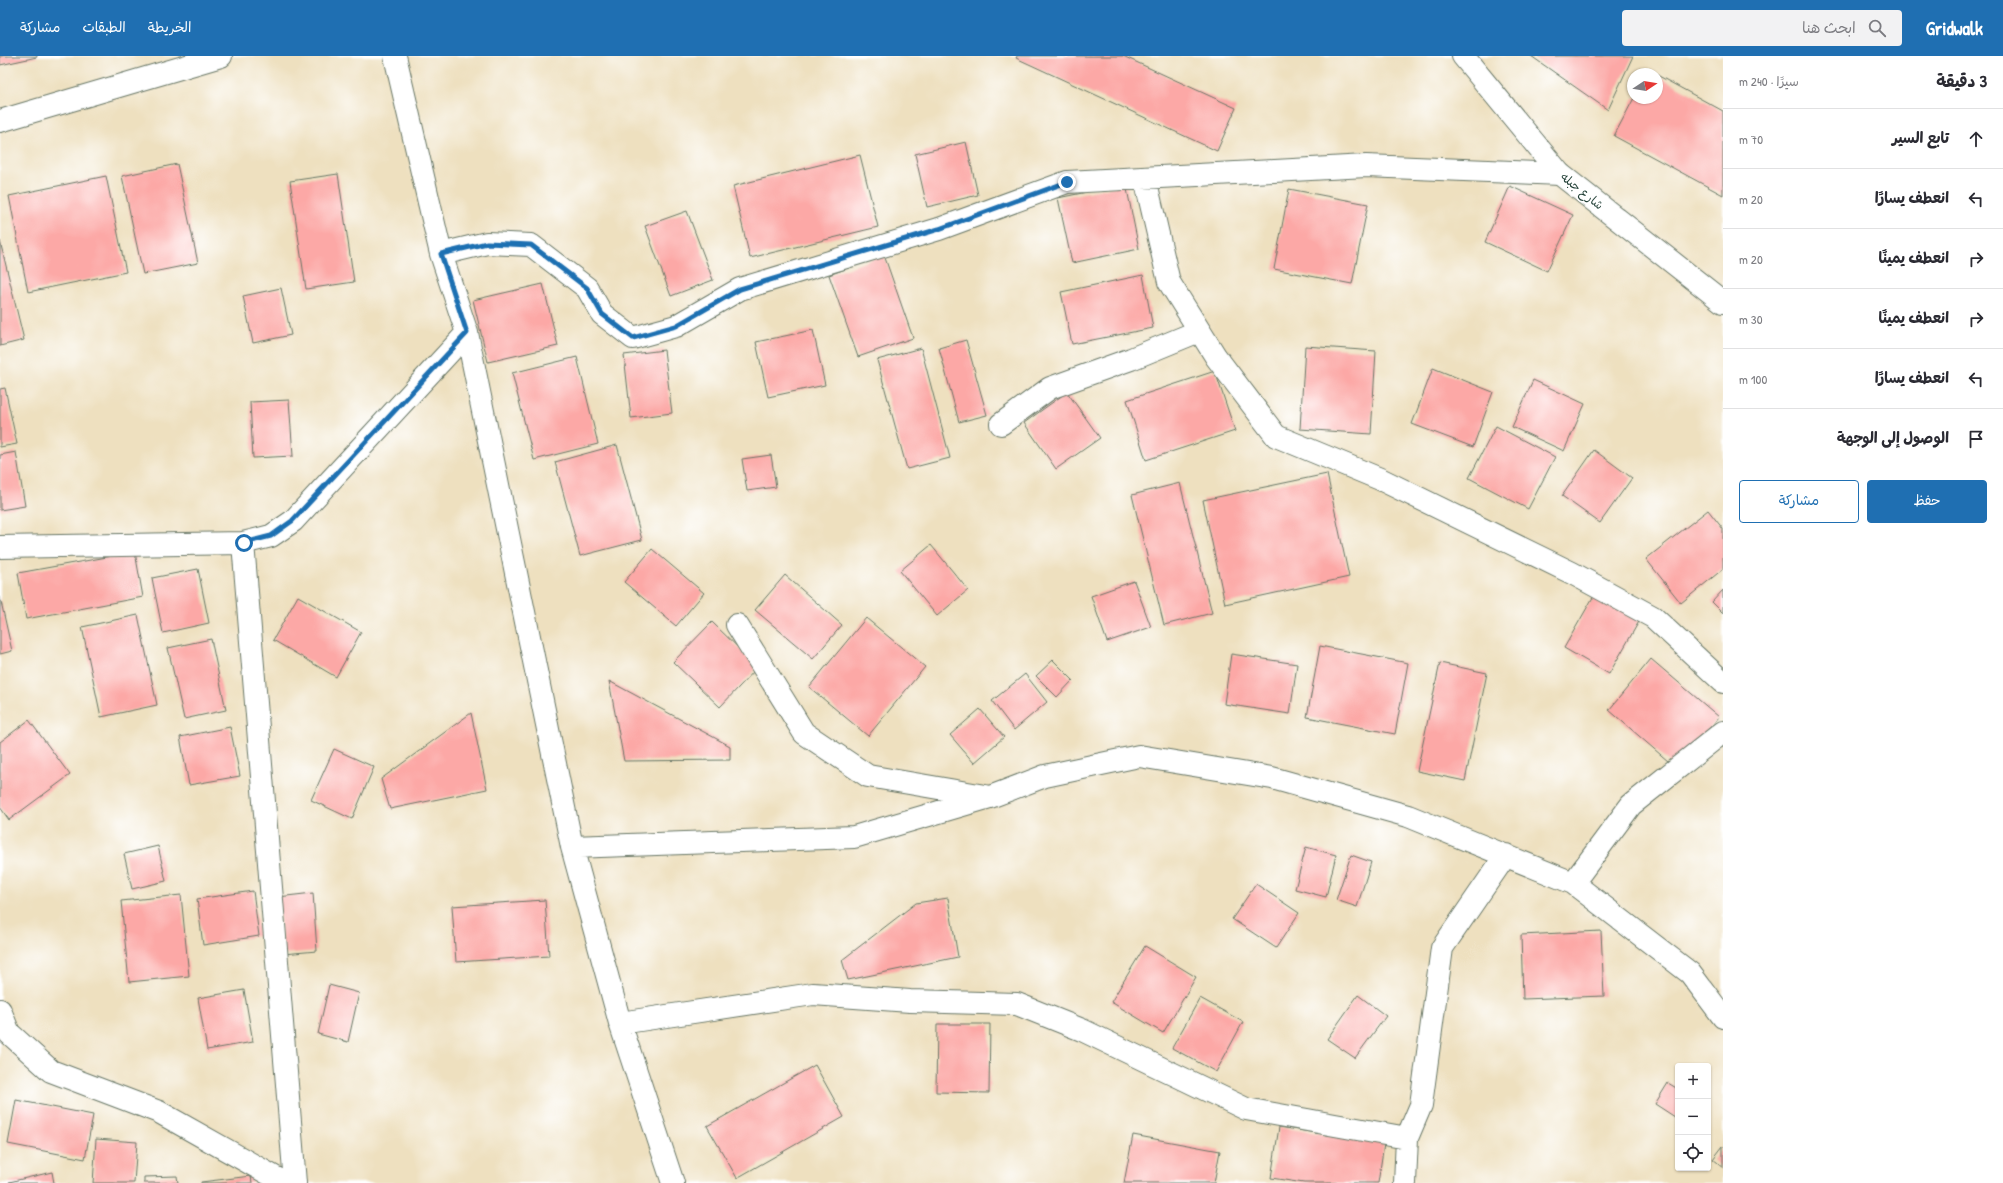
<!DOCTYPE html>
<html lang="ar">
<head>
<meta charset="utf-8">
<style>
  :root { --surface:#fff; --page:#f2f2f3; --text:#2b2b33; --muted:#7c7c81; --line:#e1e1e2; --accent:#1f6fb2 }
  body { margin:0; font-family:"Patrick Hand","Playpen Sans Arabic",sans-serif; background:var(--page); color:var(--text); direction:rtl }
  .controls { position:absolute; right:12px; bottom:12px; display:grid; overflow:hidden; border-radius:4px; box-shadow:0 1px 3px #0004 }
  .controls button { width:36px; height:36px; display:grid; place-items:center; padding:0; border:0; border-bottom:1px solid var(--line); background:var(--surface); color:var(--text); font:20px sans-serif }
  .compass { position:absolute; left:1627px; top:12px; width:36px; height:36px; border-radius:50%; background:var(--surface); box-shadow:0 1px 3px #0004; rotate:78deg }
  .stop { position:absolute; width:12px; height:12px; margin:-9px; border:3px solid #1f6fb2; border-radius:50%; background:#fff }
  .stop.end { background:#1f6fb2; border-color:#fff; box-shadow:0 1px 4px #0008 }
  .list { margin:0; padding:0; list-style:none }
  h2 { display:flex; justify-content:space-between; align-items:center; height:52px; margin:0; padding:0 16px; font-size:17px }
  h2 small { font-size:13px; font-weight:400; color:var(--muted) }
  .list li { display:grid; grid-template-columns:26px 1fr auto; gap:12px; align-items:center; box-sizing:border-box; height:60px; padding:0 16px; border-top:1px solid var(--line) }
  .list b { display:block; font-size:15px; white-space:nowrap }
  .list em { font-size:13px; font-style:normal; color:var(--muted) }
  .actions { display:flex; gap:8px; padding:12px 16px }
  .actions a { flex:1; padding:9px 0; border:1px solid var(--accent); border-radius:4px; text-align:center; font-size:14px; color:var(--accent) }
  .actions .main { background:var(--accent); color:#fff }
  .icon { flex:none; width:22px; height:22px; fill:none; stroke:currentColor; stroke-width:2; stroke-linecap:round; stroke-linejoin:round }
  .map { position:relative; flex:none; width:1723px; height:1127px; overflow:hidden; direction:ltr }
  header { display:flex; align-items:center; gap:24px; box-sizing:border-box; height:56px; padding:0 20px; background:var(--accent); color:#fff }
  header strong { font-size:19px }
  nav { display:flex; gap:22px; margin-inline-start:auto; font-size:14px }
  .search { width:280px; height:36px; background:var(--page); display:flex; align-items:center; gap:10px; box-sizing:border-box; padding:0 14px; border-radius:4px; color:var(--muted); font-size:15px }
  main { display:flex }
  aside { flex:1; background:var(--surface) }
  .map>svg:first-child { display:block }
  .building { fill:#fca8a6 }
  .lines { fill:none; stroke-linecap:round; stroke-linejoin:round }
  .minor-casing { stroke:#677665; stroke-width:24 }
  .major-casing { stroke:#677665; stroke-width:24 }
  .minor { stroke:#fff; stroke-width:22 }
  .major { stroke:#fff; stroke-width:22 }
  .route { stroke:#1f6fb2; stroke-width:5 }
  .labels { text-anchor:middle; stroke-width:3; stroke-linejoin:round; paint-order:stroke }
  .street-label { font-size:12px; fill:#1f3d34; stroke:#fff }
</style>
</head>
<body>
<header>
<strong>Gridwalk</strong>
<div class="search"><svg class="icon" aria-label="search" viewBox="0 0 24 24"><circle cx="10" cy="10" r="6"/><path d="M15 15l6 6"/></svg>ابحث هنا</div>
<nav><a>الخريطة</a><a>الطبقات</a><a>مشاركة</a></nav>
</header>
<main>
<aside>
<h2>3 دقيقة<small>سيرًا · 240 m</small></h2>
<ul class="list">
<li><svg class="icon" aria-label="ahead" viewBox="0 0 24 24"><path d="M12 20V5M6 11l6-6 6 6"/></svg><div><b>تابع السير</b></div><em>70 m</em></li>
<li><svg class="icon" aria-label="left" viewBox="0 0 24 24"><path d="M17 20v-9H6M10 6l-5 5 5 5"/></svg><div><b>انعطف يسارًا</b></div><em>20 m</em></li>
<li><svg class="icon" aria-label="right" viewBox="0 0 24 24"><path d="M7 20v-9h11M14 6l5 5-5 5"/></svg><div><b>انعطف يمينًا</b></div><em>20 m</em></li>
<li><svg class="icon" aria-label="right" viewBox="0 0 24 24"><path d="M7 20v-9h11M14 6l5 5-5 5"/></svg><div><b>انعطف يمينًا</b></div><em>30 m</em></li>
<li><svg class="icon" aria-label="left" viewBox="0 0 24 24"><path d="M17 20v-9H6M10 6l-5 5 5 5"/></svg><div><b>انعطف يسارًا</b></div><em>100 m</em></li>
<li><svg class="icon" aria-label="arrive" viewBox="0 0 24 24"><path d="M6 21V4h12l-3 4 3 4H6"/></svg><div><b>الوصول إلى الوجهة</b></div></li>
</ul>
<div class="actions"><a class="main">حفظ</a><a>مشاركة</a></div>
</aside>
<div class="map">
<svg width="1723" height="1127" viewBox="0 0 1723 1127">
  <rect width="100%" height="100%" fill="#fff"/>
  <filter id="ink" filterUnits="userSpaceOnUse"><feTurbulence type="fractalNoise" baseFrequency=".025" numOctaves="2"/><feDisplacementMap in="SourceGraphic" scale="8" xChannelSelector="R" yChannelSelector="G"/><feConvolveMatrix kernelMatrix="1 2 1 2 8 2 1 2 1" color-interpolation-filters="sRGB"/></filter>
  <filter id="wash" filterUnits="userSpaceOnUse"><feTurbulence type="fractalNoise" baseFrequency=".012" numOctaves="4" result="noise"/><feDisplacementMap in="SourceGraphic" scale="16" xChannelSelector="R" yChannelSelector="G"/><feGaussianBlur stdDeviation="0.9" result="paint"/><feColorMatrix in="noise" values="0 0 0 0 0 0 0 0 0 0 0 0 0 0 0 0 0 1.4 0 .05"/><feComposite in="paint" operator="in"/></filter>
  <g filter="url(#wash)">
    <rect width="100%" height="100%" fill="#eee0bf"/>
    <g id="blocks">
      <!-- building -->
      <path class="building" d="M0,0h37v1l-37,8z
        M1017,0h106l113,52 -19,43 -201,-93z
        M1531,0h102l-25,54z
        M1657,19l66,36v84l-109,-59 20,-38h23z
        M966,86l12,53 -51,12 -12,-53z
        M860,99l18,72 -128,31 -17,-72z
        M177,108l21,99 -55,11 -21,-98z
        M338,118l16,108 -48,7 -16,-108z
        M106,120l20,96 -98,20 -19,-96z
        M1126,128l13,65 -67,14 -14,-65z
        M1510,130l63,29 -26,56 -62,-29z
        M1289,133l79,15 -16,80 -78,-15z
        M687,155l26,69 -42,16 -26,-70z
        M0,185l24,99 -24,6z
        M884,199l29,83 -55,19 -29,-82z
        M1143,219l10,53 -81,16 -11,-52z
        M543,228l15,62 -70,16 -15,-62z
        M281,232l10,47 -38,8 -10,-47z
        M813,274l12,55 -57,12 -12,-55z
        M966,284l21,75 -28,7 -20,-74z
        M1305,290l71,5 -5,83 -71,-5z
        M921,292l29,110 -43,11 -30,-109z
        M664,294l8,63 -41,5 -7,-63z
        M577,301l21,87 -64,16 -22,-87z
        M1433,312l60,24 -20,55 -61,-23z
        M1215,315l20,60 -89,29 -19,-60z
        M1533,324l52,24 -21,47 -52,-24z
        M5,332l12,56 -17,3v-58z
        M1067,336l33,46 -44,31 -32,-46z
        M289,344l4,56 -40,2 -3,-56z
        M1496,370l59,31 -27,52 -59,-31z
        M617,389l25,95 -62,16 -25,-94z
        M1594,394l38,28 -32,45 -38,-27z
        M16,396l9,54 -25,4v-55z
        M771,399l5,32 -29,4 -5,-32z
        M1327,418l22,103 -124,27 -22,-104z
        M1180,427l32,130 -48,12 -32,-130z
        M1708,454l15,19v40l-42,34 -35,-44z
        M931,489l37,45 -31,26 -37,-45z
        M652,493l52,44 -28,33 -52,-44z
        M135,496l8,45 -117,22 -8,-46z
        M198,513l11,54 -46,10 -11,-55z
        M785,519l57,50 -29,34 -58,-49z
        M1134,525l17,46 -44,15 -16,-46z
        M1723,534v23l-11,-11z
        M1596,536l45,26 -32,56 -45,-26z
        M298,540l63,36 -25,45 -63,-37z
        M0,541l12,54 -12,3z
        M138,559l19,90 -56,12 -19,-90z
        M866,562l59,49 -57,69 -59,-49z
        M712,566l46,45 -38,40 -47,-45z
        M211,583l15,71 -42,9 -16,-71z
        M1320,590l88,17 -13,71 -88,-17z
        M1231,598l66,10 -7,50 -66,-10z
        M1651,603l68,58 -43,51 -67,-58z
        M1053,604l20,20 -16,17 -21,-21z
        M1440,607l47,10 -22,108 -48,-10z
        M1025,618l22,28 -33,28 -22,-29z
        M609,625l121,65v14l-106,1z
        M980,653l24,28 -30,26 -24,-28z
        M471,657l16,76 -97,20 -9,-30z
        M29,664l41,55 -61,45 -9,-13v-65z
        M230,671l10,49 -51,9 -9,-48z
        M334,693l40,18 -22,52 -41,-19z
        M158,790l8,35 -34,8 -8,-35z
        M1306,791l30,8 -10,42 -31,-8z
        M1351,799l20,7 -14,45 -21,-7z
        M1256,828l43,29 -23,35 -44,-29z
        M253,835l6,45 -56,9 -6,-46z
        M313,837l4,58 -34,3 -5,-57z
        M181,839l8,81 -60,6 -8,-81z
        M948,842l10,59 -110,23 -6,-20 74,-57z
        M545,844l4,56 -93,6 -4,-56z
        M1601,875l3,65 -81,3 -2,-64z
        M1145,890l51,31 -33,56 -52,-31z
        M329,929l30,8 -11,49 -30,-8z
        M244,934l9,52 -46,8 -9,-52z
        M1358,939l28,21 -31,42 -28,-19z
        M1200,942l43,24 -27,50 -44,-24z
        M937,968h53l-1,69 -53,-1z
        M815,1009l29,52 -107,61 -30,-52z
        M1668,1027l10,6v30l-23,-15z
        M16,1044l77,15 -8,44 -77,-15z
        M1279,1071l105,17 -6,39h-74l-33,-5z
        M1133,1079l87,16 -6,32h-90z
        M96,1083l41,3 -3,41h-41z
        M1723,1090v21l-10,-8z
        M52,1116l2,11h-45v-1z
        M177,1120l1,7h-34v-6z
        M251,1120l1,7h-51v-1z"/>
    </g>
  </g>
  <g filter="url(#ink)">
    <use href="#blocks" fill-opacity="0" stroke="#677665" stroke-width="1"/>
    <g class="lines">
      <defs>
        <path id="minor" d="M395,0l46,198 26,79 105,514 48,176 53,160
          M0,65l221,-65
          M1145,122l24,104 47,75 60,79 104,43 192,94 81,44 70,65
          M441,198l46,-11 44,2 56,43 15,26 31,24 43,-12 64,-37 199,-60 128,-47 299,-16 194,8
          M1001,368l49,-36 81,-29 68,-28
          M243,487l52,640
          M0,491l243,-4 28,-7 22,-15 174,-188
          M737,569l67,108 64,43 117,20
          M572,791l282,-10 136,-40 55,-21 94,-20 133,22 136,38 165,67 117,90 33,44
          M1573,827l58,-78 92,-73
          M0,954l9,23 42,38 108,41 126,71
          M620,967l193,-29 97,7 107,3 65,26 164,79 161,29
          M1405,1127l2,-45 14,-33 21,-157 64,-93"/>
        <path id="major" d="M1463,0l97,118 163,128"/>
      </defs>
      <!-- minor casing -->
      <use href="#minor" class="minor-casing"/>
      <!-- major casing -->
      <use href="#major" class="major-casing"/>
      <!-- minor -->
      <use href="#minor" class="minor"/>
      <!-- major -->
      <use href="#major" class="major"/>
    </g>
  </g>
  <g class="lines" filter="url(#ink)">
    <!-- route -->
    <path class="route" d="M244,487l27,-7 21,-15 175,-188 -26,-79 46,-11 44,2 56,43 15,26 31,24 43,-12 64,-37 199,-60 128,-47"/>
  </g>
  <g class="labels">
    <!-- street labels -->
    <g class="street-label">
      <text transform="translate(1582 135) rotate(39)" y="4">شارع جبله</text>
    </g>
  </g>
</svg>
<div class="controls">
<button>+</button>
<button>−</button>
<button><svg class="icon" aria-label="locate" viewBox="0 0 24 24"><circle cx="12" cy="12" r="6"/><path d="M12 2v4M12 18v4M2 12h4M18 12h4"/></svg></button>
</div>
<svg class="compass" viewBox="-18 -18 36 36"><path d="M0-13l5 13h-10z" fill="#e53935"/><path d="M0 13l5-13h-10z" fill="#7c7c81"/></svg>
<div class="stop" style="left:244px;top:487px"></div>
<div class="stop end" style="left:1067px;top:126px"></div>
</div>
</main>
</body>
</html>
